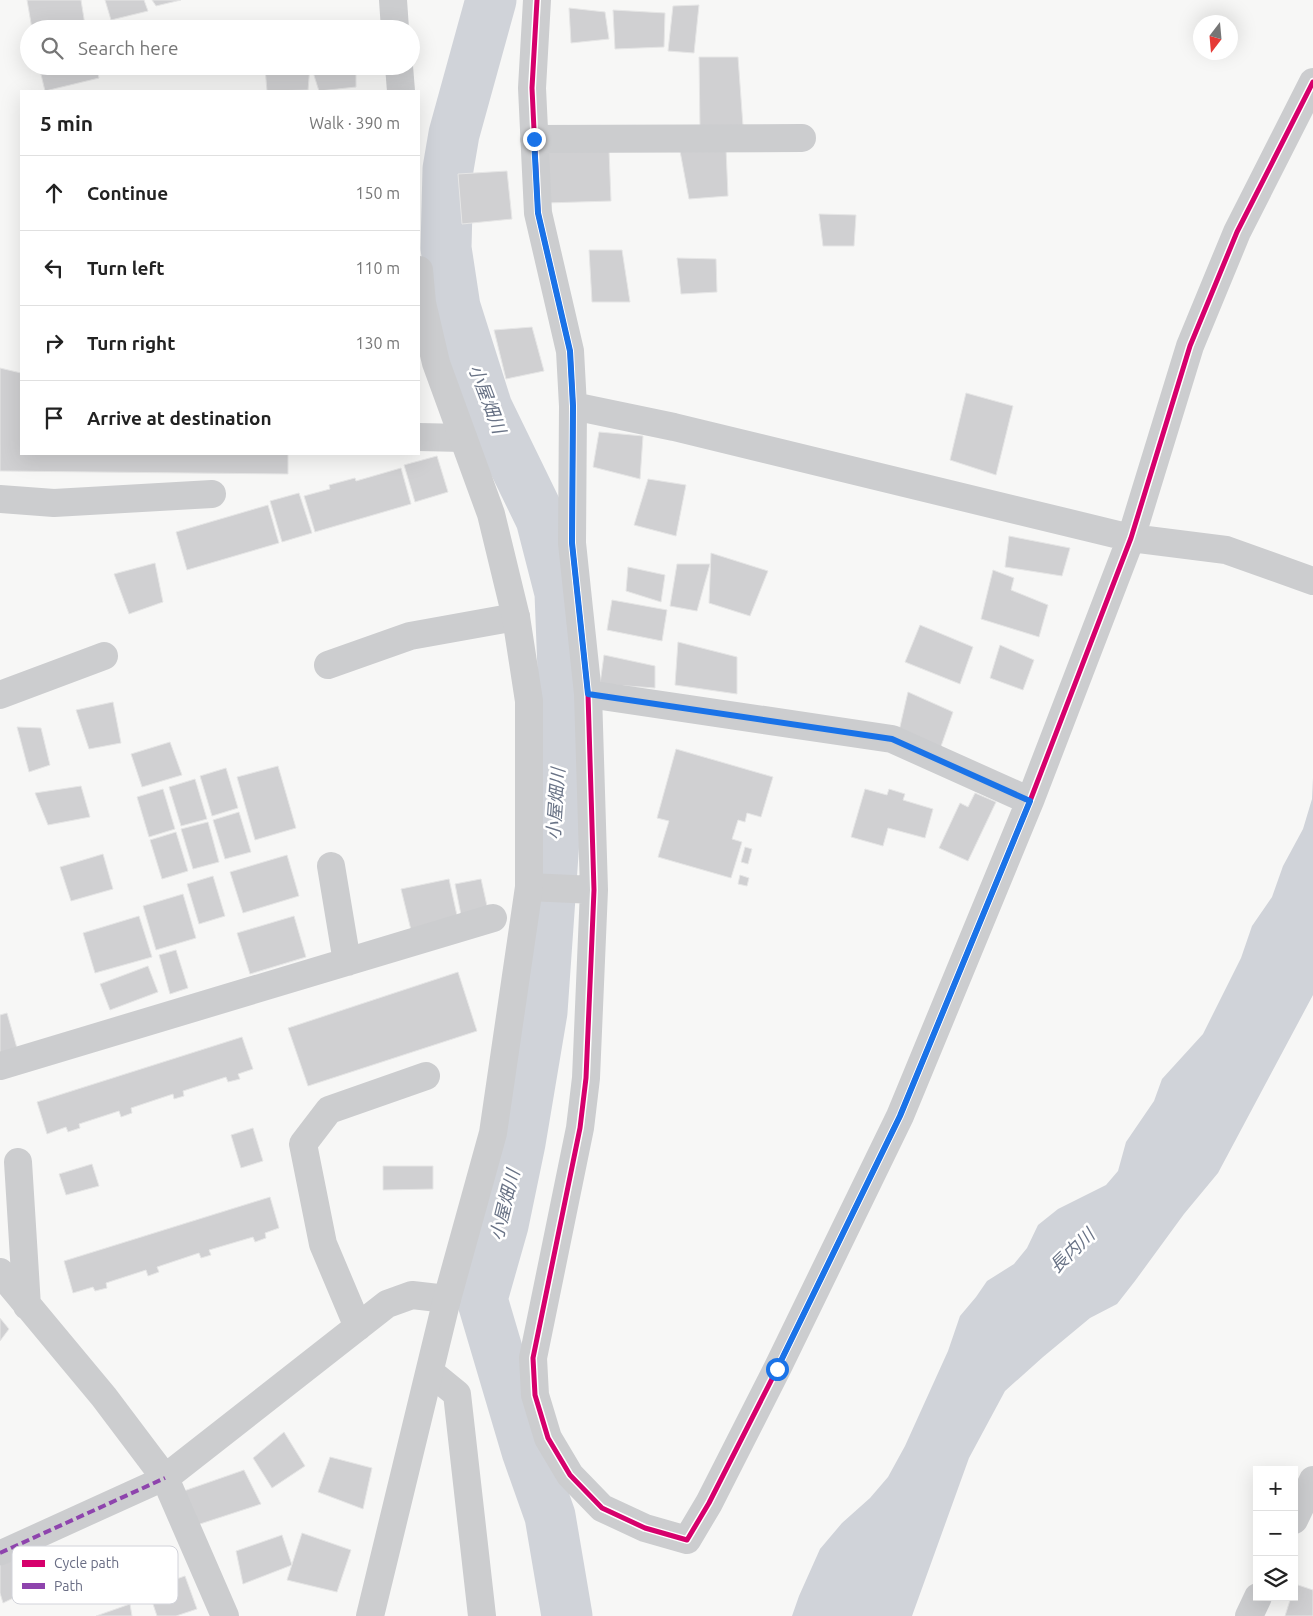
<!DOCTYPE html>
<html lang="en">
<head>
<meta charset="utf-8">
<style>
  :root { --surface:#fff; --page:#f6f6f6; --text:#222; --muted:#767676; --line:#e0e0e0 }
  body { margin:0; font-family:Ubuntu,"Noto Sans JP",sans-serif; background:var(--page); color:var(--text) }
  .controls { position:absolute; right:15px; bottom:15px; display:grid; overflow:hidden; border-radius:0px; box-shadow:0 5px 20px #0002 }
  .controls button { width:45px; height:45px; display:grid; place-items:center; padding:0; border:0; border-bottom:1px solid var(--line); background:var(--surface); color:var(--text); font:25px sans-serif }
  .compass { position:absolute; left:1193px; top:15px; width:45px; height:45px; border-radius:50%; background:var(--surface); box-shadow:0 5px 20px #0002; rotate:196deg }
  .stop { position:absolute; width:15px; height:15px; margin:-11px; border:4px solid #1a73e8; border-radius:50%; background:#fff }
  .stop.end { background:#1a73e8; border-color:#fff; box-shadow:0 1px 5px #0008 }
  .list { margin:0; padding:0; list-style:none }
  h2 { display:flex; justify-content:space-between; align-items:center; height:65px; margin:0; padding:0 20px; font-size:21px }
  h2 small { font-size:16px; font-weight:400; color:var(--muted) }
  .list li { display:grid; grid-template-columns:32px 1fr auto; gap:15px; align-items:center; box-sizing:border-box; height:75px; padding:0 20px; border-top:1px solid var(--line) }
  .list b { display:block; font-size:19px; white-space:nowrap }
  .list em { font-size:16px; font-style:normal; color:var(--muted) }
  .icon { flex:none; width:28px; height:28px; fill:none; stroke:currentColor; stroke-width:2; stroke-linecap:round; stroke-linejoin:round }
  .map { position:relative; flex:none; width:1313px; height:1616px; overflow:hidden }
  .search { position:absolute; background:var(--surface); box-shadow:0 5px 20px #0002; left:20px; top:20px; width:400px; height:55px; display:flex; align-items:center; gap:12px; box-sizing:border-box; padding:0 18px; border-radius:28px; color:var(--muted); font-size:19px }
  .panel { position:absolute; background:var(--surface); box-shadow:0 5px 20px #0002; left:20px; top:90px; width:400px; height:365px; border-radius:0px }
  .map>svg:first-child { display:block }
  .water { fill:#d0d3d9 }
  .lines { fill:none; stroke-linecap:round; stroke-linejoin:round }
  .river { stroke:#d0d3d9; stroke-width:51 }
  .building { fill:#d0d0d2; stroke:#e6e6e6 }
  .pedestrian { stroke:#cccdcf; stroke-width:25 }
  .minor { stroke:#cccdcf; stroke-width:28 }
  .tertiary { stroke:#cccdcf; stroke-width:28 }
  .quiet { stroke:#8e44ad; stroke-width:4; stroke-dasharray:8 4; stroke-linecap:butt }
  .cycleway-casing { stroke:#fff; stroke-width:8 }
  .cycleway { stroke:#d6006c; stroke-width:5 }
  .route { stroke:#1a73e8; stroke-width:6 }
  .labels { text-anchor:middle; stroke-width:5; stroke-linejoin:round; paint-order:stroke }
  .water-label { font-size:18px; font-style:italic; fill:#697386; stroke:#fff }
  .key { fill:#fff; stroke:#d2d3da; stroke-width:1 }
  .key-label { font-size:14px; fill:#696d84 }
</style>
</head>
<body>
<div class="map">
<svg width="1313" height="1616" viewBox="0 0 1313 1616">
  <rect width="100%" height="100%" fill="#f7f7f6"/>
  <!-- water -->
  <path class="water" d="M1313,778v217l-95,178 -34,41 -49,67 -18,23 -27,14 -47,39 -38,34 -36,67 -57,158h-120l7,-20 21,-47 22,-26 28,-25 18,-21 17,-31 43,-95 12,-35 16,-19 11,-16 27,-17 13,-16 11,-23 20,-16 48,-24 12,-14 8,-29 28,-41 8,-22 41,-45 38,-76 11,-32 20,-29 11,-31 20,-37 9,-30z"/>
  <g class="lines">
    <!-- river -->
    <path class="river" d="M491,0l-37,134 -6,35 -2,79 9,59 32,101 54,111 19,74 4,103 -22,316 -22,131 -17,82 -21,74 45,152 23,65 17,100"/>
  </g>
  <!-- building -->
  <path class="building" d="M27,0h54l4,25 -18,4h-35z
    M105,0h39l4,11 -37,9z
    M152,0h29l-25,6z
    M699,5l-5,48 -26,-2 5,-45z
    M569,8l36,4 4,27 -38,4z
    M613,10l52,3 -1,34 -49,2z
    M699,57h39l5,69 -43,1z
    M39,66h57l3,12 -54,13z
    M284,66h26l-2,24 -41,1 -2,-23z
    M311,66h45v21l-37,4z
    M726,149l2,47 -39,3 -9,-48z
    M609,150l2,51 -66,2 3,-52z
    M507,171l5,48 -50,5 -4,-50z
    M819,214l37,1 -2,31h-31z
    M589,250h33l8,52h-38z
    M677,258l39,1 1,33 -36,2z
    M532,327l12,44 -38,8 -12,-49z
    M0,368l21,5v81h267v20l-288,-3z
    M966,393l47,13 -17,69 -46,-15z
    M599,432l44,4 -3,43 -47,-12z
    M437,456l11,36 -33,10 -11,-37z
    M401,468l10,36 -96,28 -11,-36 26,-7 -1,-4 26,-7 1,3z
    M648,479l38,6 -10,51 -42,-11z
    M299,493l13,40 -30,9 -12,-41z
    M268,505l11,38 -92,27 -11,-38z
    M1009,536l61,12 -8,28 -57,-9z
    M711,553l57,18 -18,45 -41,-13z
    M155,563l8,39 -34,12 -15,-40z
    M677,564h33l-13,47 -27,-5z
    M628,567l37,8 -4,27 -35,-11z
    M993,570l21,8 -3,12 37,15 -9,32 -58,-18z
    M612,600l55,10 -5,31 -55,-11z
    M920,625l53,22 -13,37 -55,-22z
    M678,642l59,15v37l-62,-9z
    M1000,645l34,15 -11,30 -33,-12z
    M604,655l51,11v22l-55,-4z
    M908,692l45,20 -14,40 -40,-21z
    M113,702l8,41 -32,6 -13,-39z
    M17,727l24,1 9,37 -21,7z
    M170,742l12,33 -40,12 -11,-33z
    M676,749l97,28 -12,40 -14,-4 -2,9 -7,-2 -6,19 10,3 -11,36 -73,-21 11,-36 -12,-3z
    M278,766l18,62 -41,12 -18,-63z
    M226,768l12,40 -26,8 -12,-40z
    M195,779l12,40 -26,7 -12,-39z
    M81,786l9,31 -42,8 -13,-32z
    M163,789l12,40 -26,8 -12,-40z
    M865,789l22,6 2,-6 16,5 -2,6 30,9 -8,29 -37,-10 -5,18 -32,-9z
    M975,793l21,9 -28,59 -29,-13 21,-45 8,4z
    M239,812l12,40 -26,7 -12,-39z
    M208,822l11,40 -26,7 -12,-40z
    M176,832l12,39 -26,8 -12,-39z
    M745,847l7,2 -4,15 -7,-2z
    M103,854l10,35 -42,12 -11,-34z
    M287,855l12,41 -56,17 -13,-41z
    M740,875l9,3 -2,8 -9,-2z
    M213,876l12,40 -26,8 -12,-40z
    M449,879l9,41 -47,10 -10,-41z
    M481,879l8,36 -27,5 -7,-36z
    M183,894l13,44 -40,12 -13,-44z
    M139,916l13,41 -57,16 -12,-40z
    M294,916l12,41 -56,17 -13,-41z
    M176,950l12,38 -18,6 -11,-39z
    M148,966l10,26 -48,18 -10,-26z
    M458,972l19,59 -169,55 -20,-58z
    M7,1013l10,35 -17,5v-38z
    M242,1037l11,32 -15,5 2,5 -12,3 -2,-5 -43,14 1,5 -10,3 -1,-5 -42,14 1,5 -11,4 -2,-6 -40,13 1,4 -12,4 -2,-5 -19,7 -10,-32z
    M253,1128l10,33 -22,7 -10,-33z
    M92,1164l7,22 -33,9 -7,-21z
    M383,1166h50v23l-50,1z
    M270,1197l9,31 -14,5 1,5 -11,4 -2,-5 -44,13 2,5 -10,3 -2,-5 -42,14 2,5 -11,4 -2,-6 -40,13 1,5 -12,3 -2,-4 -20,6 -9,-32z
    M0,1318l9,11 -9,12z
    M284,1432l21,34 -33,22 -19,-30z
    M330,1457l42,11 -9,41 -45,-17z
    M244,1470l17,34 -64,21 -16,-33z
    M302,1533l49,17 -14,42 -50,-12z
    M282,1535l10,30 -49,19 -7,-33z
    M16,1559l12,32 -25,12 -3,-10v-28z
    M185,1576l12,33 -21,7h-19l-9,-27z
    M1295,1584l18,6v26h-28l6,-19h3z
    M130,1604l2,12h-36z"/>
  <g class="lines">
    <!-- pedestrian -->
    <path class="pedestrian" d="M0,1553l165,-75"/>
    <!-- minor -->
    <path class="minor" d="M537,0l-5,88 6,125 32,138 3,55 -1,137 16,151 6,196 -8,188 -6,50 -47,230 2,37 13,43 22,37 32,33 43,20 42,12 22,-37 68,-134 123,-253 130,-315 101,-263 59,-192 47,-114 76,-150
      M534,139l268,-1
      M573,406l101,21 457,111 95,12 87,31
      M419,437l44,1
      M0,499l54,4 158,-9
      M328,665l82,-29 106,-19
      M588,694l304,45 138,62
      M0,695l104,-39
      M331,866l16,96
      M529,887l65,3
      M0,1066l493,-148
      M18,1162l9,144
      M0,1272l104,125 61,81 60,138
      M358,1327l-35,-83 -20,-100 26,-34 97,-34
      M430,1372l27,22 25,222
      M165,1478l222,-174 25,-9 35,4
      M1294,1520l19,-40
      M1249,1616l9,-19"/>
    <!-- tertiary -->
    <path class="tertiary" d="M393,0l2,29
      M399,66l2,25
      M370,1616l77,-317 46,-166 36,-246v-186l-13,-84 -25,-103 -55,-151 -14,-60 -3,-33"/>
    <!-- quiet -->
    <path class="quiet" d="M0,1553l165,-75"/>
    <defs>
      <path id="cycleway" d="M537,0l-5,88 6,125 32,138 3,55 -1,137 16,151 6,196 -8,188 -6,50 -47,230 2,37 13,43 22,37 32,33 43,20 42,12 22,-37 68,-134 123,-253 130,-315 101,-263 59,-192 47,-114 76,-150"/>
    </defs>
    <!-- cycleway casing -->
    <use href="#cycleway" class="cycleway-casing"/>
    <!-- cycleway -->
    <use href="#cycleway" class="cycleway"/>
  </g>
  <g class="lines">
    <!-- route -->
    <path class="route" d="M534,139l4,74 32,138 3,55 -1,137 16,151 304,45 138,62 -130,315 -123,253"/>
  </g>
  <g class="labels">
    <!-- water labels -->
    <g class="water-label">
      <text transform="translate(487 399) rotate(69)" y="6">小屋畑川</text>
      <text transform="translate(556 804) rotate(-86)" y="6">小屋畑川</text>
      <text transform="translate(505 1205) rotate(-76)" y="6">小屋畑川</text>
      <text transform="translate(1072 1251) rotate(-44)" y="6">長内川</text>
    </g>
  </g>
  <!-- legend -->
  <rect x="12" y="1546" width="166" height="58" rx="8" class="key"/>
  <rect x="22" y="1560" width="23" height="7" fill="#d6006c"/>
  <rect x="22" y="1583" width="23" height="6" fill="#8e44ad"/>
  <g class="key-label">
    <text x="54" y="1568">Cycle path</text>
    <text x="54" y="1591">Path</text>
  </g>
</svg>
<div class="controls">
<button>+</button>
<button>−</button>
<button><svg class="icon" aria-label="layers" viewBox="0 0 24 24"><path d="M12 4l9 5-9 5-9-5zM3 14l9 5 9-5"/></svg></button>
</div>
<svg class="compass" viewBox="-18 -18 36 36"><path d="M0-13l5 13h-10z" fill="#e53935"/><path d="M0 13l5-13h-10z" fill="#767676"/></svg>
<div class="stop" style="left:777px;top:1369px"></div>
<div class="stop end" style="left:534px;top:139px"></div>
<div class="search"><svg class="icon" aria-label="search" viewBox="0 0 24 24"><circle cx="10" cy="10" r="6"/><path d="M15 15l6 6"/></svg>Search here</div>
<section class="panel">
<h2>5 min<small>Walk · 390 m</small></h2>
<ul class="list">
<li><svg class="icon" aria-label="ahead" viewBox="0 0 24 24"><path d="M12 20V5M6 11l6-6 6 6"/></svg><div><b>Continue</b></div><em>150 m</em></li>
<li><svg class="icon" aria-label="left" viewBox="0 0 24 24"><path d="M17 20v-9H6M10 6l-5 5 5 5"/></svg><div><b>Turn left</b></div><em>110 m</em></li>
<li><svg class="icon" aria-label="right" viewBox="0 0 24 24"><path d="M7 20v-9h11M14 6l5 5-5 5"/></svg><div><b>Turn right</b></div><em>130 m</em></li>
<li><svg class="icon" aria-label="arrive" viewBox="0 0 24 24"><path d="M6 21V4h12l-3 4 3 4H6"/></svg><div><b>Arrive at destination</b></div></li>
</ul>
</section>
</div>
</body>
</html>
